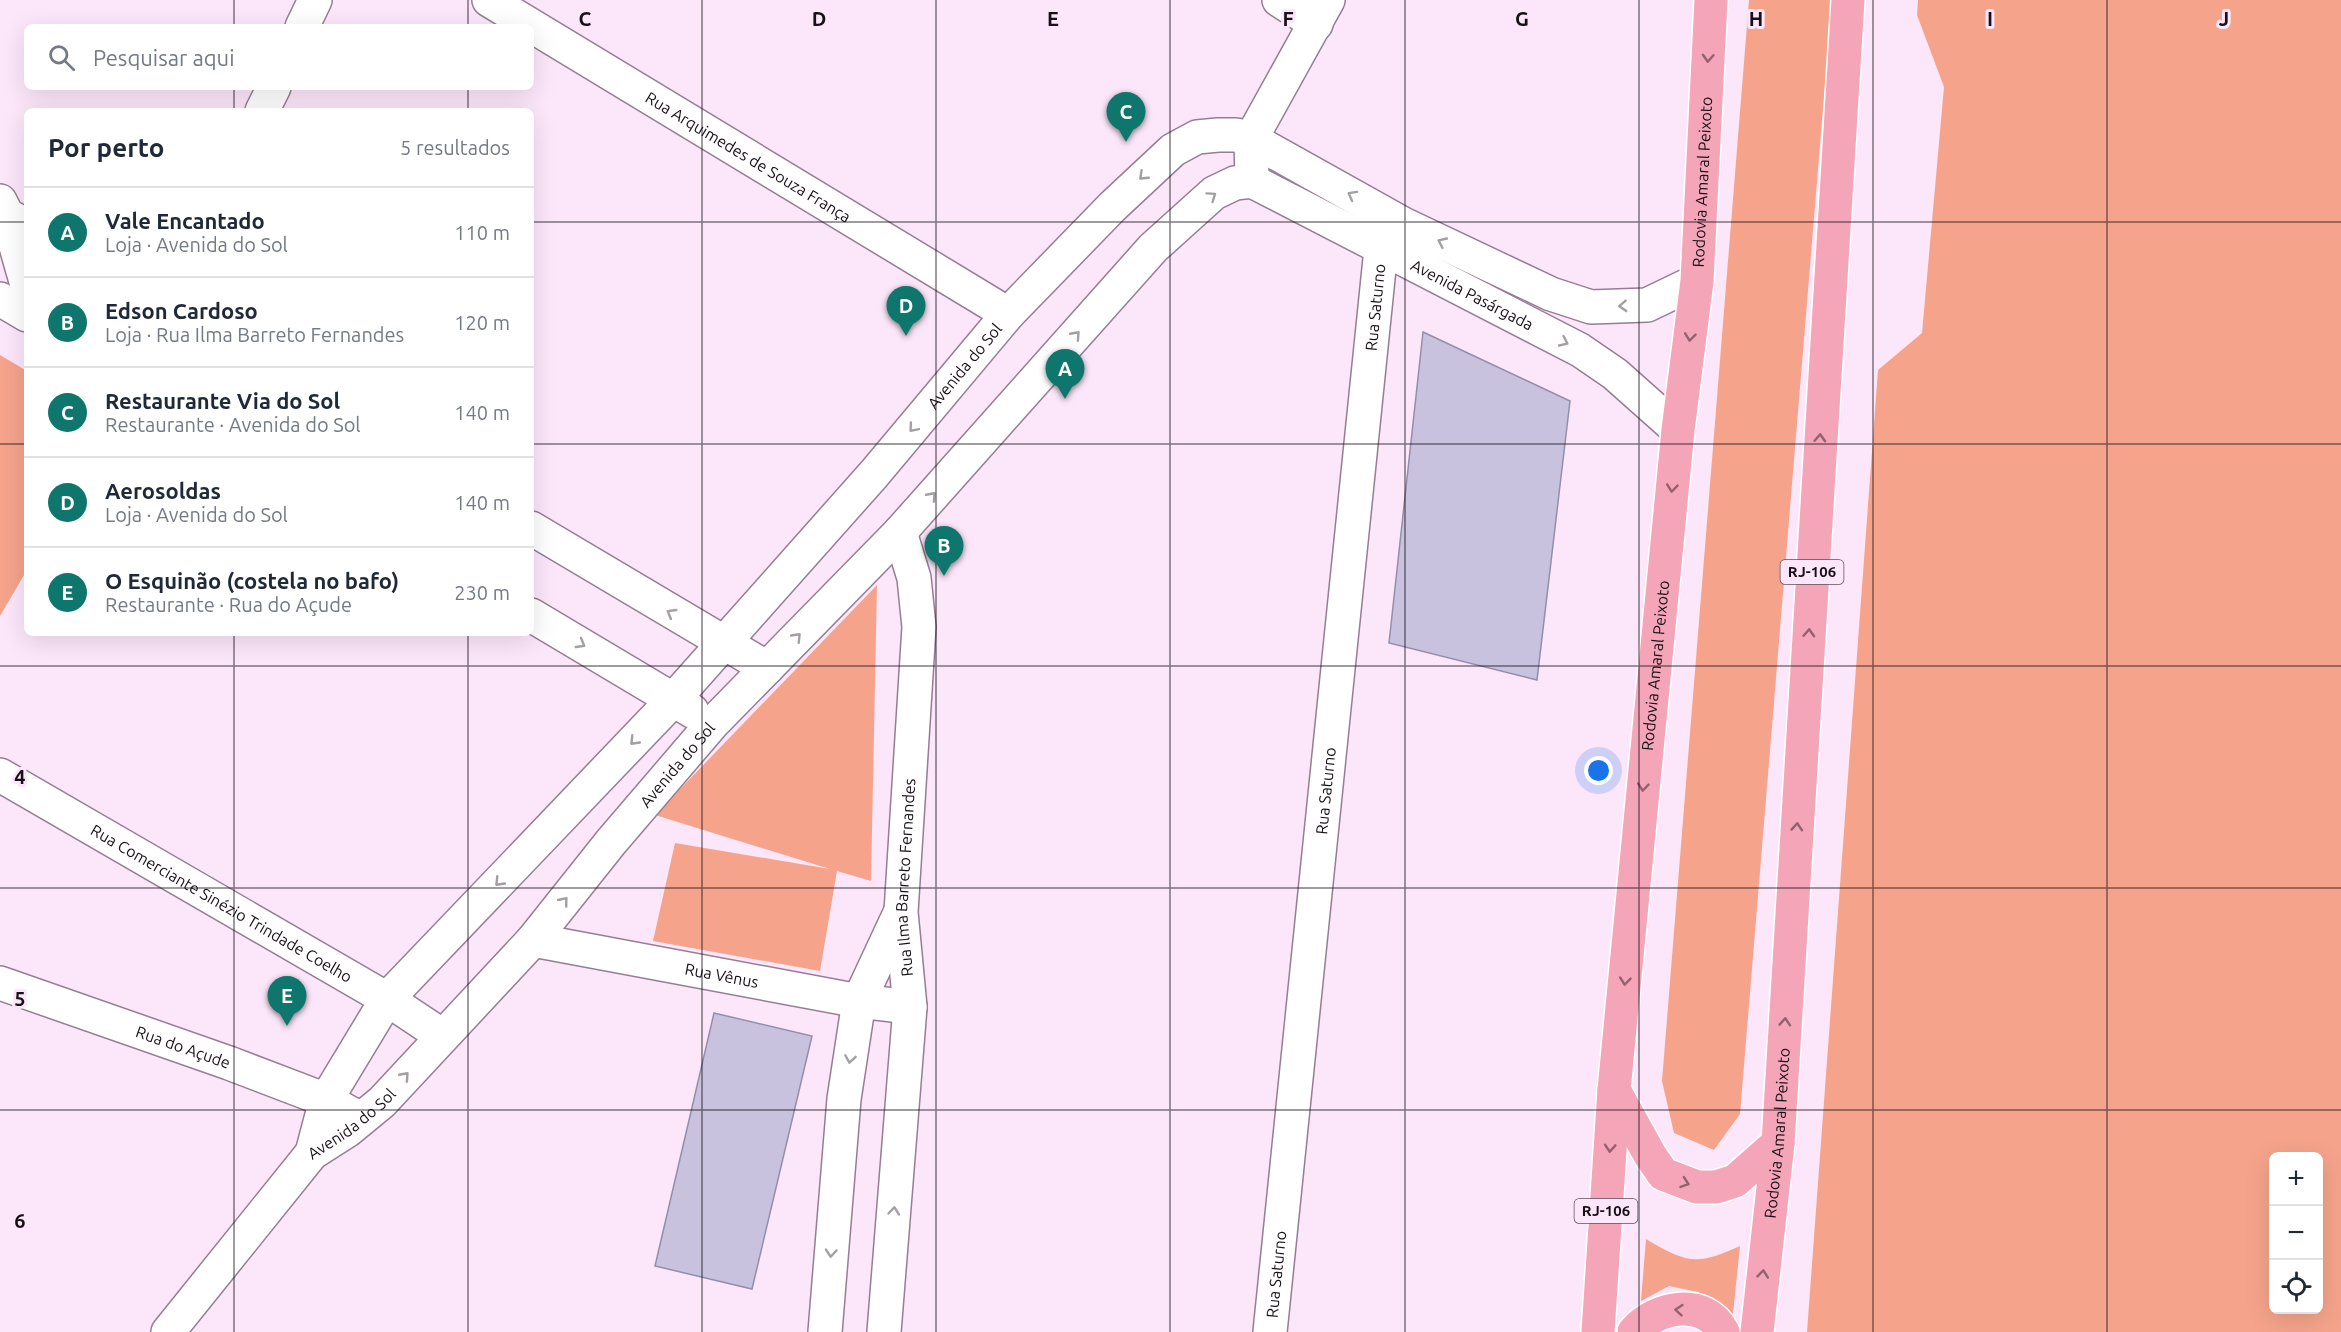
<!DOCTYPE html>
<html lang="pt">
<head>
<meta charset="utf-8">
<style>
  :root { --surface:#fff; --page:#f6f6f7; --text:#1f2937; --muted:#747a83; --line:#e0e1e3; --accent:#0f766e }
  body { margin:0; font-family:Ubuntu,sans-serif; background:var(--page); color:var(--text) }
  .controls { position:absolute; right:18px; bottom:18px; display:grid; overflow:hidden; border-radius:9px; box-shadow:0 6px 24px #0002 }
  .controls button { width:54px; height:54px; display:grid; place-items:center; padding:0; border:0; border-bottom:2px solid var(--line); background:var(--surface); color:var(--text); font:30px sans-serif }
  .you { position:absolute; left:1599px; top:771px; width:21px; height:21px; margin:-15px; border:4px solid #fff; border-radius:50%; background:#1a73e8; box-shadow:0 0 0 9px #1a73e833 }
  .badge { display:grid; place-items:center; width:39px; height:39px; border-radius:50%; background:var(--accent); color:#fff; font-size:20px; font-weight:700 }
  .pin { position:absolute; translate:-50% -50px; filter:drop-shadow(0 2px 3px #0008) }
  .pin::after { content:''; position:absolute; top:32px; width:21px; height:18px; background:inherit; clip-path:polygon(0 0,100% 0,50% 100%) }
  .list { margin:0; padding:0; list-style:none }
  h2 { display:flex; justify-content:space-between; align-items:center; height:78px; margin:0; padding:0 24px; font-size:26px }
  h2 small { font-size:20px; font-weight:400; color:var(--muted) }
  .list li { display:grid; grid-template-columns:39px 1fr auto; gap:18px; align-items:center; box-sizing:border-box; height:90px; padding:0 24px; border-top:2px solid var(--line) }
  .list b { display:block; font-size:22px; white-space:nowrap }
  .list p { margin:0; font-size:20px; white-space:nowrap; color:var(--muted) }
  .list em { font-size:20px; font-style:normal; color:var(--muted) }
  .icon { flex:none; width:33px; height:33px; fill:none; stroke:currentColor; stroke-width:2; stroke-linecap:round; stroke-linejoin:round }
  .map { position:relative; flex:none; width:2341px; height:1332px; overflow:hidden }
  .search { position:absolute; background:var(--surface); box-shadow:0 6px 24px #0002; left:24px; top:24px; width:510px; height:66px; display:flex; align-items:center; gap:15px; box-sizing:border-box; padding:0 21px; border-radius:9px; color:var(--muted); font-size:22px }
  .panel { position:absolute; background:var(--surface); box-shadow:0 6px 24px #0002; left:24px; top:108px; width:510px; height:528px; border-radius:9px }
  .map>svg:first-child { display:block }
  .green { fill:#f5a48b; fill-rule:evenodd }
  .building { fill:#c8c2df; stroke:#948eaa; stroke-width:1.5 }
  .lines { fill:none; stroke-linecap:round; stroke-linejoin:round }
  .street-casing { stroke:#957e93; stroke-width:36 }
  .secondary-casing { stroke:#957e93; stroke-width:36 }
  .highway-casing { stroke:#fff; stroke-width:36 }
  .street { stroke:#fff; stroke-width:33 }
  .secondary { stroke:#fff; stroke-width:33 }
  .highway { stroke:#f5a5b8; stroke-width:33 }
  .oneway { stroke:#926270 }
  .oneway2 { stroke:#a39fa2 }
  .grid { fill:none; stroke:#181017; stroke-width:1.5; stroke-opacity:0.55 }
  .labels { text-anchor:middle; stroke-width:6; stroke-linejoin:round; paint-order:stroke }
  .shield { fill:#fce7fa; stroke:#5c505b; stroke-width:1.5 }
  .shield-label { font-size:15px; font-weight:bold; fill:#181017 }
  .street-label { font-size:16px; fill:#181017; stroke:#fce7fa }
  .grid-label { font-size:20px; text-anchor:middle; font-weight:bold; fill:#181017; stroke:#fce7fa; stroke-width:6; stroke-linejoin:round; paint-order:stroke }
</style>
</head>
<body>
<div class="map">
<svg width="2341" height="1332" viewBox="0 0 2341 1332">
  <rect width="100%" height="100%" fill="#fce7fa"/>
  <!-- green -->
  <path class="green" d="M1749,0h83l-92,1114 -26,36 -40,-17 -12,-52z
    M1918,0h423v1332h-534l71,-962 44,-37 22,-246 -27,-72zM2274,1156h44v154h-44z
    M0,355l27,16v199l-27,46z
    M877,585l-6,296 -34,-10 -17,100 -167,-30 22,-98 155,26 -175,-54z
    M1646,1239c40,24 51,27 94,7l-7,68 -35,-22 -29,-6 -28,15z"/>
  <!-- building -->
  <path class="building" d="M1423,332l147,69 -33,279 -148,-37z
    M714,1013l98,23 -60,253 -97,-23z"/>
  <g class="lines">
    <defs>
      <g id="street">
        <path id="s1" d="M489,0l519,314"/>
        <path d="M1279,0l37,24"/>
        <path d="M302,27l13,-27"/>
        <path d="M262,111l12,-24"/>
        <path d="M1252,181l-1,-42 77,-139"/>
        <path d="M0,201l7,14 20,70"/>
        <path id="s2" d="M0,775l387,224 54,36"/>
        <path id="s3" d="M533,940l326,61 51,6"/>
        <path id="s4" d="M0,983l229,80 97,37 35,19"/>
        <path d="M825,1332l19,-233 15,-98 41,-88"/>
        <path id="s5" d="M884,1332l26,-325 -9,-95 18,-285 -5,-49 -14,-46"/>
      </g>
      <g id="secondary">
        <path d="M0,211l27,15"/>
        <path d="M0,299l27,16"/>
        <path d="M531,528l236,140"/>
        <path d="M531,615l161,96"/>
        <path id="s6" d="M312,1153l14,-53 61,-101 287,-300 200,-225 134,-160 104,-107 61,-57 24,-13 21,-2h18l15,4 152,85 148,70 40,13 56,-2 50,-24"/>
        <path id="s7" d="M168,1332l144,-179 36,-23 34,-28 151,-162 78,-98 101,-118 188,-192 253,-284 61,-55 21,-10 17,-2 328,169 35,24 63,56"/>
        <path id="s8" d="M1270,1332l111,-1083"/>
      </g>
      <g id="highway">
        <path d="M1614,1090l36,65 13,19 34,13h19l19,-6 43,-38"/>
        <path id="s9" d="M1598,1332l16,-242 64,-660 19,-149 14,-281"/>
        <path d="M1634,1332c22,-26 71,-35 89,0"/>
        <path id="s10" d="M1757,1332l21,-189 70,-1143"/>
      </g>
    </defs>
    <!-- street casing -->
    <use href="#street" class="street-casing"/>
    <!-- secondary casing -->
    <use href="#secondary" class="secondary-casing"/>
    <!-- highway casing -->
    <use href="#highway" class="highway-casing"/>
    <!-- street -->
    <use href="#street" class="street"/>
    <!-- secondary -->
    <use href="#secondary" class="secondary"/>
    <!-- highway -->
    <use href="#highway" class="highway"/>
  </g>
  <!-- one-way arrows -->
  <defs><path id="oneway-chevron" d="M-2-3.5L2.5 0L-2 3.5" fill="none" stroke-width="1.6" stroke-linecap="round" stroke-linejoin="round" transform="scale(1.5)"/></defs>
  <g class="oneway">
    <use href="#oneway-chevron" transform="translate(1708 58) rotate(93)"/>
    <use href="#oneway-chevron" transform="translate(1690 337) rotate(97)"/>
    <use href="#oneway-chevron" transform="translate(1820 438) rotate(-87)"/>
    <use href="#oneway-chevron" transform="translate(1672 488) rotate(96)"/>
    <use href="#oneway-chevron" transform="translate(1809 633) rotate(-87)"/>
    <use href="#oneway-chevron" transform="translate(1643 787) rotate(96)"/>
    <use href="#oneway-chevron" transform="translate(1797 827) rotate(-86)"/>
    <use href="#oneway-chevron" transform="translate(1625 981) rotate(96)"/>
    <use href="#oneway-chevron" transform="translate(1785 1022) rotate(-86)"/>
    <use href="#oneway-chevron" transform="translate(1610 1148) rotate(94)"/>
    <use href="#oneway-chevron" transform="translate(1685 1183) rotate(19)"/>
    <use href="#oneway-chevron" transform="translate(1763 1274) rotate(-84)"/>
    <use href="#oneway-chevron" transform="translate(1679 1310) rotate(-175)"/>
  </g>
  <g class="oneway2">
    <use href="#oneway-chevron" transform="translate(1143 176) rotate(137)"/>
    <use href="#oneway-chevron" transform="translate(1352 195) rotate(-151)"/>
    <use href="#oneway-chevron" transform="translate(1212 196) rotate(-35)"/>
    <use href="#oneway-chevron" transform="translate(1442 242) rotate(-155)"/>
    <use href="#oneway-chevron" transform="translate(1623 306) rotate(177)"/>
    <use href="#oneway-chevron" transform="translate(1076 335) rotate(-48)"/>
    <use href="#oneway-chevron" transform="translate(1564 342) rotate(25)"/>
    <use href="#oneway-chevron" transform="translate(913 428) rotate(130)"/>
    <use href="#oneway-chevron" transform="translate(932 496) rotate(-48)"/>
    <use href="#oneway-chevron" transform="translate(671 613) rotate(-149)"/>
    <use href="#oneway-chevron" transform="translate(797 637) rotate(-46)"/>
    <use href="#oneway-chevron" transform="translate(581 644) rotate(30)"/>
    <use href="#oneway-chevron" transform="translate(634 741) rotate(134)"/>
    <use href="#oneway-chevron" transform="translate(499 882) rotate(134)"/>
    <use href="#oneway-chevron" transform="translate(564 901) rotate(-51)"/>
    <use href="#oneway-chevron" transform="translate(850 1059) rotate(99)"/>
    <use href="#oneway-chevron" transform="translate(405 1076) rotate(-48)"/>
    <use href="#oneway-chevron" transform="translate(894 1211) rotate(-85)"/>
    <use href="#oneway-chevron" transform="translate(831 1253) rotate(95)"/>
  </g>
  <!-- grid -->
  <path class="grid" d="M234,0v27M468,0v27M702,0v1332M936,0v1332M1170,0v1332M1405,0v1332M1639,0v1332M1873,0v1332M2107,0v1332M234,87v24M468,87v24M0,222h27M531,222h1810M0,444h27M531,444h1810M234,633v699M468,633v699M0,666h2341M0,888h2341M0,1110h2341"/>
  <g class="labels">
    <!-- shield labels -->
    <g class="shield">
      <rect x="1780.5" y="560" width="63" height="24" rx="4.5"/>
      <rect x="1574.5" y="1199" width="63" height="24" rx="4.5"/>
    </g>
    <g class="shield-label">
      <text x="1812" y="577">RJ-106</text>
      <text x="1606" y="1216">RJ-106</text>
    </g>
    <!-- street labels -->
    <g class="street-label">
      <text dy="6" stroke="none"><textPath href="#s1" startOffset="303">Rua Arquimedes de Souza França</textPath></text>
      <text dy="6" stroke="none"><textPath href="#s9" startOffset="1155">Rodovia Amaral Peixoto</textPath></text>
      <text dy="6" stroke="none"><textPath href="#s7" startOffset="1838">Avenida Pasárgada</textPath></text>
      <text dy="6" stroke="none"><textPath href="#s8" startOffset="1030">Rua Saturno</textPath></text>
      <text dy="6" stroke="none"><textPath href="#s6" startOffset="1030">Avenida do Sol</textPath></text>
      <text dy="6" stroke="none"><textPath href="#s9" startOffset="669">Rodovia Amaral Peixoto</textPath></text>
      <text dy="6" stroke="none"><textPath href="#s7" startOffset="765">Avenida do Sol</textPath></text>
      <text dy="6" stroke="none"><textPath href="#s8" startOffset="544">Rua Saturno</textPath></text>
      <text dy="6" stroke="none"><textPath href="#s5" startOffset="456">Rua Ilma Barreto Fernandes</textPath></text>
      <text dy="6" stroke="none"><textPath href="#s2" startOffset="256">Rua Comerciante Sinézio Trindade Coelho</textPath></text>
      <text dy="6" stroke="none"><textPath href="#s3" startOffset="192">Rua Vênus</textPath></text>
      <text dy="6" stroke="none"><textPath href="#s4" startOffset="194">Rua do Açude</textPath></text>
      <text dy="6" stroke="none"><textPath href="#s7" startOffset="279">Avenida do Sol</textPath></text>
      <text dy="6" stroke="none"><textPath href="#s10" startOffset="200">Rodovia Amaral Peixoto</textPath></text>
      <text dy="6" stroke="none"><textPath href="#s8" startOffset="58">Rua Saturno</textPath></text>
    </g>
  </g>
  <g class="grid-label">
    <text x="585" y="26">C</text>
    <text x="819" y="26">D</text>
    <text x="1053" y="26">E</text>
    <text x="1288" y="26">F</text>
    <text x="1522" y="26">G</text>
    <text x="1756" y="26">H</text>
    <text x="1990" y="26">I</text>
    <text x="2224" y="26">J</text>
    <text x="20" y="784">4</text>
    <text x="20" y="1006">5</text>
    <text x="20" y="1228">6</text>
  </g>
</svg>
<div class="controls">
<button>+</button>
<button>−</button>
<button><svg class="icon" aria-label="locate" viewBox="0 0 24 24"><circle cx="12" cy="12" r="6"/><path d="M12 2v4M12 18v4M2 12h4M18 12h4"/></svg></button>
</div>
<div class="you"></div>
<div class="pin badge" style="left:1065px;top:399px">A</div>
<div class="pin badge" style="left:944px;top:576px">B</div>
<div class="pin badge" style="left:1126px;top:142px">C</div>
<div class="pin badge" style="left:906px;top:336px">D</div>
<div class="pin badge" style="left:287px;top:1026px">E</div>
<div class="search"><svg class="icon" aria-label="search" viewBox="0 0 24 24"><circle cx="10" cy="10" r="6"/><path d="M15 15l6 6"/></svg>Pesquisar aqui</div>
<section class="panel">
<h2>Por perto<small>5 resultados</small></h2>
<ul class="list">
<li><span class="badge">A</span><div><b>Vale Encantado</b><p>Loja · Avenida do Sol</p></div><em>110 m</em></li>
<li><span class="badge">B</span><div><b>Edson Cardoso</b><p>Loja · Rua Ilma Barreto Fernandes</p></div><em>120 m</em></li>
<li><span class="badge">C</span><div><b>Restaurante Via do Sol</b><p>Restaurante · Avenida do Sol</p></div><em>140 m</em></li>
<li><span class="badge">D</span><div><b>Aerosoldas</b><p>Loja · Avenida do Sol</p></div><em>140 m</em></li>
<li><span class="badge">E</span><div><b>O Esquinão (costela no bafo)</b><p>Restaurante · Rua do Açude</p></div><em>230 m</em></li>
</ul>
</section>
</div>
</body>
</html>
